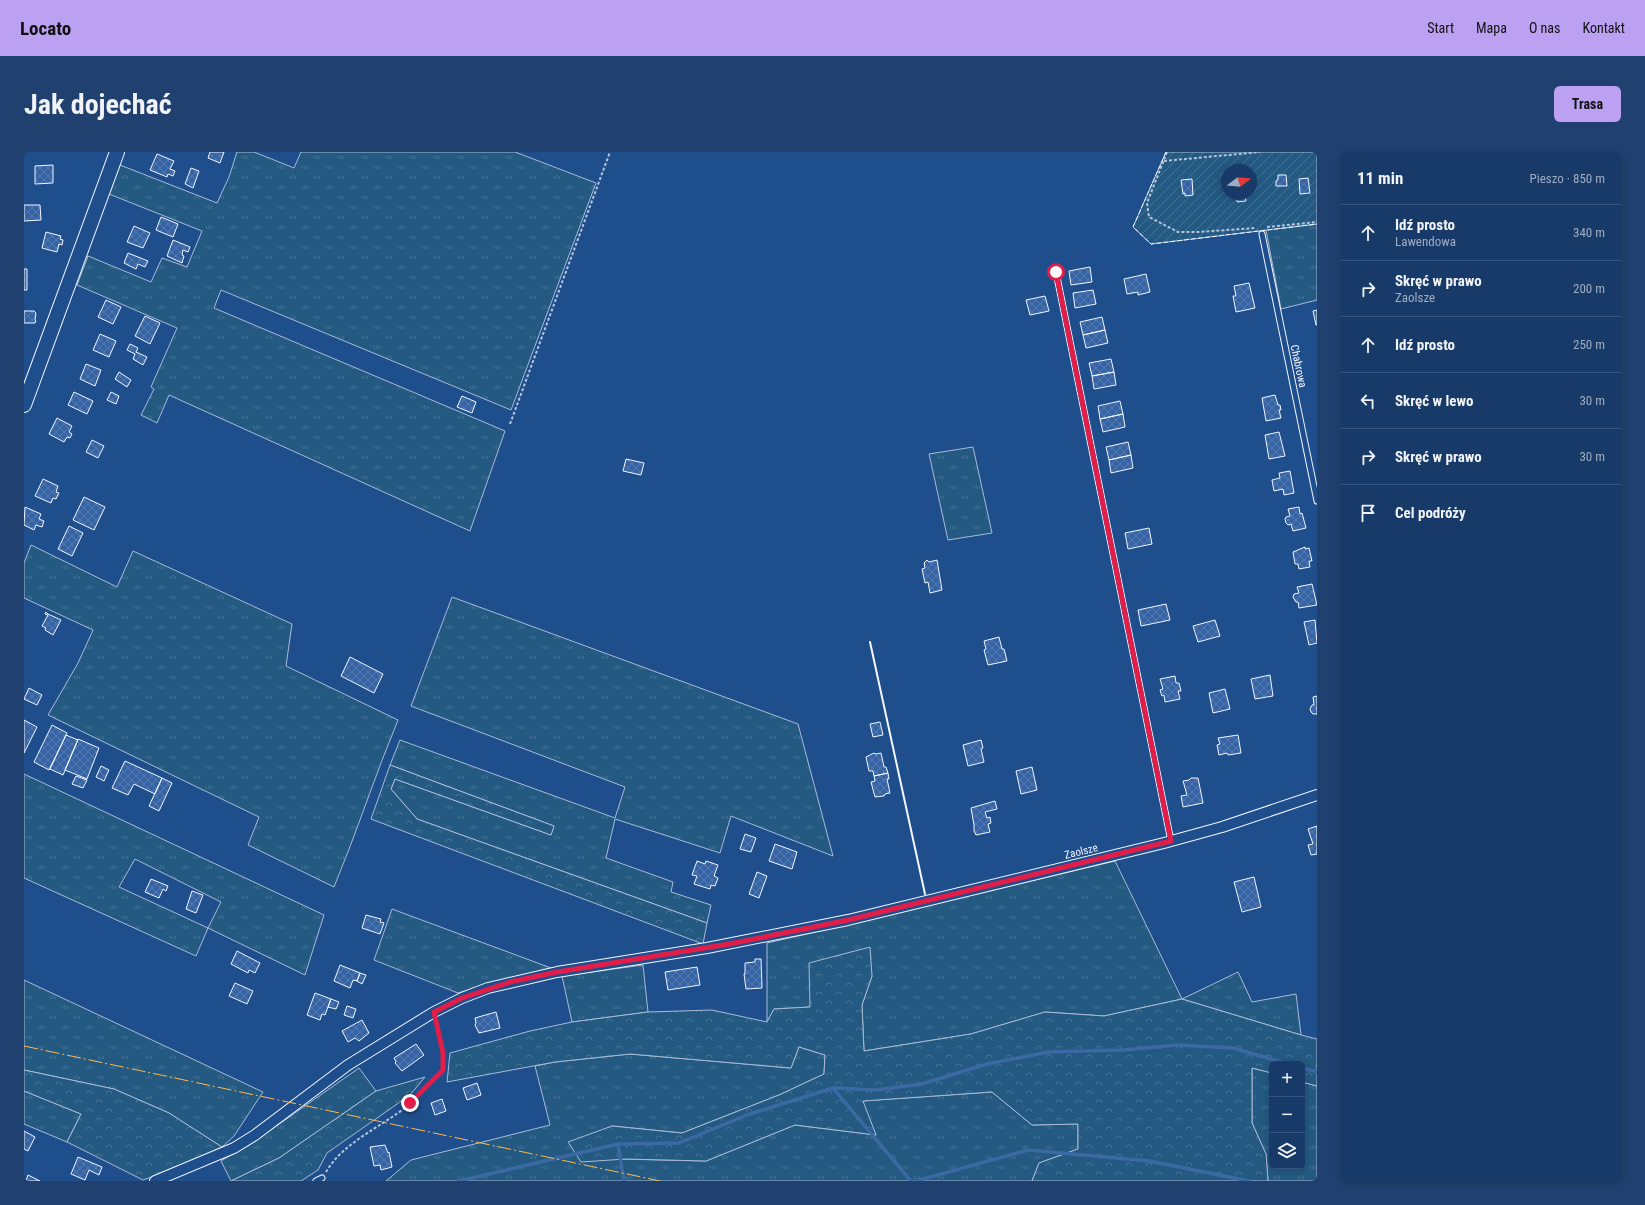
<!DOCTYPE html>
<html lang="pl">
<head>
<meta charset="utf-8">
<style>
  :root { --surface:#173a69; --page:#20416f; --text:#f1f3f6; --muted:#9eadc0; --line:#36547d; --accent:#bca0f2 }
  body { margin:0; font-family:"Roboto Condensed",sans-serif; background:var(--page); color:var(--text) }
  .controls { position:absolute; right:12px; bottom:12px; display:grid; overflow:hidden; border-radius:6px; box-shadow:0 2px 10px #0003 }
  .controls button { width:36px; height:36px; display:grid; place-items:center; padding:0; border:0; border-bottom:1px solid var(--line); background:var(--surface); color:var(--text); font:20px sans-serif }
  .compass { position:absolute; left:1197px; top:12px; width:36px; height:36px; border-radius:50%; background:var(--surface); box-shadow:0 2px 10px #0003; rotate:74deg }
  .stop { position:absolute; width:12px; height:12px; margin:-9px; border:3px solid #e11d48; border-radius:50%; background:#fff }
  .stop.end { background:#e11d48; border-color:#fff; box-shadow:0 1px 4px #0008 }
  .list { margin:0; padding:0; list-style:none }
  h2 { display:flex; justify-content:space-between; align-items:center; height:52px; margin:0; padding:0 16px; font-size:17px }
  h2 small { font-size:13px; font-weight:400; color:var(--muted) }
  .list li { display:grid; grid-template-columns:26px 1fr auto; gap:12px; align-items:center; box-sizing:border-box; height:56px; padding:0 16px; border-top:1px solid var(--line) }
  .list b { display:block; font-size:15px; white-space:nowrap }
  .list p { margin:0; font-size:13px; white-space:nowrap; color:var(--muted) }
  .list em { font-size:13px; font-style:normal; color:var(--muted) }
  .icon { flex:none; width:22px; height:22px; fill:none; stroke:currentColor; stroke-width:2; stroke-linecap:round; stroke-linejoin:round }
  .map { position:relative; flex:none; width:1293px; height:1029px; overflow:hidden; border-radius:6px }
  header { display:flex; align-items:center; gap:24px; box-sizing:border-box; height:56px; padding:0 20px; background:var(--accent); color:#111 }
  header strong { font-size:19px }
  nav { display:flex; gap:22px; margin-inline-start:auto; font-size:14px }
  .intro { display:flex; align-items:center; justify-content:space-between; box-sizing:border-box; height:96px; padding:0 24px }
  h1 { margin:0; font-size:28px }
  .button { padding:10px 18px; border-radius:6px; background:var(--accent); color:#111; font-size:14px; font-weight:700 }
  main { display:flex; gap:24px; padding:0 24px }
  aside { flex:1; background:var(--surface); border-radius:6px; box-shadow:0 2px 10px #0003 }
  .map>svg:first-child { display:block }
  .grass { fill:url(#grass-tufts); stroke:#a8bbd7; fill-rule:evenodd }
  .forest { fill:url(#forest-crowns); stroke:#a8bbd7 }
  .garden { fill:url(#garden-furrows); stroke:#a8bbd7; fill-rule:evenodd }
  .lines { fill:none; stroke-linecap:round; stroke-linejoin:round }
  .stream { stroke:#3b69a3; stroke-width:3.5 }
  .building { fill:url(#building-cross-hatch); stroke:#f2f6ff }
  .lane-casing { stroke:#f2f6ff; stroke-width:7 }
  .street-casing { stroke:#f2f6ff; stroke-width:12 }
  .secondary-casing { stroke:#f2f6ff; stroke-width:16 }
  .path { stroke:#b3c4dc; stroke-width:2; stroke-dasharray:3 2; stroke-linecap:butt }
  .lane { stroke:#1f4e8c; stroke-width:5 }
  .street { stroke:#1f4e8c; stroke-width:10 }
  .secondary { stroke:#1f4e8c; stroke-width:14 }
  .fence { stroke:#f2f6ff; stroke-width:1; stroke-dasharray:5 2; stroke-linecap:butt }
  .wall { stroke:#f2f6ff; stroke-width:2 }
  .power { stroke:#ffb74d; stroke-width:1; stroke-dasharray:14 3 2 3; stroke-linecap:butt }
  .route { stroke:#e11d48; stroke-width:5 }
  .labels { text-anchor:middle; stroke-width:3; stroke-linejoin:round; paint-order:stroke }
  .street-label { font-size:11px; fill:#f2f6ff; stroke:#1f4e8c }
</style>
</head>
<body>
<header>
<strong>Locato</strong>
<nav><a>Start</a><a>Mapa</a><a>O nas</a><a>Kontakt</a></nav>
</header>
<div class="intro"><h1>Jak dojechać</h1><a class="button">Trasa</a></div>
<main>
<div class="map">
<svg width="1293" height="1029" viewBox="0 0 1293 1029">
  <defs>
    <pattern id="grass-tufts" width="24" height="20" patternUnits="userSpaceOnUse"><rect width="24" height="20" fill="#245a82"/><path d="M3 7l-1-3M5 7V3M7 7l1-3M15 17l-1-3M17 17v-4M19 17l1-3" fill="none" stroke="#447295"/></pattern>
    <pattern id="forest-crowns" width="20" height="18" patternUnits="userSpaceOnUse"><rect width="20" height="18" fill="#245a82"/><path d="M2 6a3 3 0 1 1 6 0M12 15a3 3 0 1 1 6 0" fill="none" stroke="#447295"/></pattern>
    <pattern id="garden-furrows" width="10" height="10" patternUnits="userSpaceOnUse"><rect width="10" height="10" fill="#245a82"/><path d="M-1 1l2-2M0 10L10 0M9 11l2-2" fill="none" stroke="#447295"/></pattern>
    <pattern id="building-cross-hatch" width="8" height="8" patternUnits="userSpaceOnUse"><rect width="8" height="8" fill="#3563a3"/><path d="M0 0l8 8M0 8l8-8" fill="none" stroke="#537ab1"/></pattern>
  </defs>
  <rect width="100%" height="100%" fill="#1f4e8c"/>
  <!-- grass -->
  <path class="grass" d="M213,0h17l40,16 7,-16h214l81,31 -85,227 -290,-120 -7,18 291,123 -35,100 -301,-136 -12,28 -16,-8 13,-26 -3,-2 26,-59 -100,-43 11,-29 63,26 11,-24 25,9 15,-36 -93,-37 11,-29 97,38 12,-26z
    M1293,72v76l-36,9 -15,-79z
    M949,295l19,86 -44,7 -19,-86z
    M7,393l86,42 16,-36 159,73 -6,42 112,54c-23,55 -41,112 -64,167l-86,-42 11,-28 -211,-102 30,-52 15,-33 -69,-32v-35z
    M428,445l346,127 35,132 -102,-40 -11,37 -105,-34 -9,39 67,24 -2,10 40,13 -4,18 -290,-104 -26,-30 4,-10 156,56 3,-9 -164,-61 10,-25 215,78 10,-31 -214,-81z
    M0,622l300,141 -19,60 -97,-47 -12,28 -172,-78zM111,707l86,43 -13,26 -89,-41z
    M1091,709l67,138 56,-27 14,30 44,-8 5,41 -119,-36 -78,17 -59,-4 -74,22 -107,17 -2,-46 10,-29 -62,31 -36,2 -7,13v-79l101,-23z
    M368,757l159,59 -57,14 -36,11 -84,-33z
    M619,813l5,47 -76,10 -10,-46z
    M0,828l239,112 -29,44 -12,11 -53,-34 -55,-24 -90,-19z
    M775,895l26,8 -1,19 -45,21 -97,38 -70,-7 6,33 88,2 89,-36 81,10 -14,-34 130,-9 40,33 46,-1v25l-39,14 -7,18h-646l25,-21 139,-35 -15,-59 20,-4 75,-8 161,14z
    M335,916l17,23 -97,67 -48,23 -10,-20 34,-20z
    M1228,916l20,5v93h30v-84l15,4v95h-49l-2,-27 -14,-31z
    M0,939l57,23 -14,28 -43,-18z"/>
  <!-- forest -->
  <path class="forest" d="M366,613l164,61 -3,9 -156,-56 -4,10 26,30 290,104 -4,21 -332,-125z
    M846,795l2,29 -10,29 2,46 107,-17 74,-22 59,4 78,-17 119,36 16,4v47l-15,-4v-18h-30v9l-20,-5v55l14,31 2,27h-236l7,-18 39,-14v-25l-46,1 -40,-33 -129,9 13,34 -81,-10 -89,36 -80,-2 -45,3 -13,-20 44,-16 70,7 97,-38 45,-21 1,-19 -26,-8 -8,21 -161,-14 -75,8 -108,20 3,-29 80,-22 42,-9 76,-10 64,-2 55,12 7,-13 36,-2 -1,-44z
    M0,918l90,19 55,24 53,34 -44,21 -35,12 -76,-38 14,-28 -57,-23z
    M401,925l-15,18 -83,58 -9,17 -17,11h-70l48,-23 97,-67z"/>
  <!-- garden -->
  <path class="garden" d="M1142,0h151v72l-166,20 -18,-17zM1203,18h24v24h-24z"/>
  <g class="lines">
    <!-- stream -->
    <path class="stream" d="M1278,916l15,4
      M809,936l78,93
      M594,992l6,37
      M435,1029l159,-37 61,-1 68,-28 86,-27 43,2 46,-6 65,-20 62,-12 75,-2 53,-5 56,3 55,16
      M892,1029l112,-31 121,11 100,20"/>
  </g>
  <!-- building -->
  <path class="building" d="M186,0h14l-4,11 -12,-5z
    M133,2l17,7 -4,8 5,2 -2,5 -5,-2 -1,3 -17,-7z
    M29,13v18l-18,1v-18z
    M167,16l8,3 -6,17 -8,-4z
    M1254,23h8l1,11h-11v-5l2,-1z
    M1284,26l2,15 -10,1 -1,-15z
    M1168,27l1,16 -8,1v-3l-2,1 -2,-14z
    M1221,45l1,4 -9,1v-4z
    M0,53h16l1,15 -17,1z
    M137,65l17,7 -5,13 -17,-7z
    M110,74l16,7 -7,15 -16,-6z
    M22,80l15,4 -1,3 3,1 -1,5 -3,-1 -2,8 -15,-4z
    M149,88l17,7 -2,5 -5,-2 -1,5 2,1 -2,7 -15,-7z
    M104,101l20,8 -3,6 -7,-3 -2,5 -12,-6z
    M1066,115l2,15 -21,3 -2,-14z
    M0,117h3v21h-3z
    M1122,122l4,18 -12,3v-3l-11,2 -3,-15z
    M1225,131l6,25 -19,4 -3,-16h3l-2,-10z
    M1069,138l3,14 -21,4 -2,-15z
    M1021,144l4,15 -19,4 -4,-15z
    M82,148l15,7 -8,17 -15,-7z
    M1293,158v15h-1l-3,-14z
    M0,159h10l2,2 -1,7 1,1 -1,2h-11z
    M121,164l15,7 -10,21 -15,-8z
    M1078,165l3,13 -22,5 -3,-13z
    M1081,178l3,13 -22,5 -3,-13z
    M76,182l16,7 -7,16 -16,-7z
    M106,192l8,4 -2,4 11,5 -4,8 -10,-6 2,-5 -8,-4z
    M1087,207l3,13 -22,4 -3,-13z
    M62,212l15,6 -6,16 -15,-7z
    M95,220l12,8 -4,7 -12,-8z
    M1090,220l2,13 -22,4 -2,-13z
    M50,240l19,9 -6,13 -19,-9z
    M87,240l8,4 -3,8 -9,-4z
    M1251,243l3,10h2l1,5h-2l2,8 -15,3 -4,-23z
    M438,244l14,6 -4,11 -15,-6z
    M1096,249l3,13 -23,5 -2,-13z
    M1099,262l2,13 -22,5 -3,-13z
    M33,266l15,8 -3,6 3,2 -2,4 -3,-1 -3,5 -15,-8z
    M1255,280l6,24 -16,3 -4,-24z
    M68,288l12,6 -6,12 -12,-6z
    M1104,290l3,13 -22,5 -3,-13z
    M1107,303l2,13 -22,5 -2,-13z
    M602,307l18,4 -3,12 -18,-4z
    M1266,319l4,22 -10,2 -1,-6 -9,2 -2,-11 8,-2 -1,-5z
    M19,327l15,7 -2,6 3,1 -3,6 -3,-1 -2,5 -16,-7z
    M60,345l21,10 -11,23 -21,-10z
    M1,355l16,7 -2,5 5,2 -2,6 -6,-2 -2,5 -10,-5z
    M1275,355l1,7 2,-1 4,15 -13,3 -2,-7 -3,1 -2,-2 -1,-4 1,-2 4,-1 -2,-7z
    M45,374l14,7 -11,23 -14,-7z
    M1125,376l3,16 -24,5 -3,-16z
    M1281,395v2l4,-1 3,13h-3l1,6 -11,2 -1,-5h-3l-2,-12z
    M903,408l2,2 8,-2 5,30 -12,3 -2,-11 -3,1 -3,-14 3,-1 -1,-5z
    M1288,432l5,21 -18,3 -1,-6h-2l-3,-5 1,-3 5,-1 -2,-6z
    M1142,452l4,16 -29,6 -3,-16z
    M22,460l2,2 13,6 -8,15 -8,-5 1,-2 -4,-2 6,-11 -3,-1z
    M1191,468l5,16 -22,6 -5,-16z
    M1291,468l2,23 -8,2 -5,-23z
    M975,485l3,12h2l3,12 -19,4 -4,-15 2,-1 -2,-8z
    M326,505l33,17 -9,19 -33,-17z
    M1246,523l3,21 -18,3 -4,-20z
    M1151,524l1,7h3l2,8h-3l2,8 -15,3 -1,-7 -2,1 -2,-6 3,-1 -3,-10z
    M5,536l13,7 -5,10 -13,-6z
    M1201,537l5,20 -17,4 -4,-20z
    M1293,544v18h-4l-2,-2 -1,-3 2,-4h2l-1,-8z
    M0,568l13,7 -13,26z
    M856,570l3,13 -10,2 -3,-13z
    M28,573l15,8 -18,37 -15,-8z
    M42,583l12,5 -15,35 -13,-6z
    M1214,583l3,18 -13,2 -1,-2 -8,2 -2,-10 3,-1 -2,-6z
    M54,587l21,9 -12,31 -22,-9z
    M957,588l2,8 -2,1 3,13 -16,4 -5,-21z
    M850,601l2,1 5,-1 3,14h2l2,6 -14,3 -1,-5h-4l-3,-14z
    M101,609l37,17 -7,16 -21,-10 -6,11 -16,-7z
    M77,614l8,4 -5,11 -8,-4z
    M1008,615l5,23 -16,4 -5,-23z
    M864,621l1,6h-2l3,14 -5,1 -1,2 -9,1 -4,-15 4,-1 -1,-5z
    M52,624l11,4 -4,8 -11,-4z
    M138,626l10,5 -13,28 -10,-5z
    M1167,626h7l5,25 -20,4 -2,-11 6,-1 -4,-14 6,-1z
    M971,649l2,8 -12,3 2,6 3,-1 1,6 -3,1 2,8 -14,3 -2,-4v-6l-3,-17z
    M1293,674v28l-6,1 -3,-10 5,-1 -5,-15z
    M721,682l11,4 -5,14 -11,-3z
    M751,692l22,8 -5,17 -23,-8z
    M673,709l8,3 1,-3 12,4 -4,11 4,2 -3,8 -4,-1 -1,4 -16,-5 3,-8 -5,-1z
    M733,720l10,4 -8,22 -10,-4z
    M1230,725l7,30 -19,5 -8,-30z
    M127,727l17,7 -2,5 -3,-2 -4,9 -14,-6z
    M168,739l11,4 -7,18 -10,-4z
    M342,763l15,4 -1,3 4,1 -4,11 -18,-6z
    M213,799l23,12 -5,10 -6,-3 -1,3 -17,-9z
    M731,807h6l1,29 -16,1 -2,-15h1v-11l10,-1z
    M316,813l20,8 -3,8 -4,-1 -3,8 -16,-7z
    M673,815l3,18 -32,5 -3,-18z
    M336,821l6,2 -4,9 -5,-3z
    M211,831l18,8 -6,13 -18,-8z
    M291,841l16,6 -6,16 -3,-1 -2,6 -13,-5z
    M307,847l8,3 -3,7 -8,-2z
    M323,854l9,3 -3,9 -9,-3z
    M472,860l4,16 -21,5 -4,-8 1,-2 -1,-5z
    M338,868l7,13 -10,8 -4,-3 -7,4 -6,-11z
    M392,892l8,11 -22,16 -7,-8 1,-1 -2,-4z
    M453,931l4,12 -14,5 -4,-12z
    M418,947l4,12 -11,4 -4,-12z
    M0,979l11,6 -7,14 -4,-2z
    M361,993l3,8 1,-1 3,15 -11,3 -1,-5 -6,1 -4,-19z
    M54,1005l24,10 -3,8 -10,-5 -4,10 -14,-6z
    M4,1023l12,6h-14z"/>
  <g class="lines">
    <defs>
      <path id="lane" d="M1238,82l55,267
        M1032,120l115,569
        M292,1029l6,-3"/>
      <path id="street" d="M131,1029l79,-33 21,-13 93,-70 86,-53 28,-14 26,-10 69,-16 150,-24 141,-28 316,-77 58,-16 95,-32"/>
      <path id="secondary" d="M0,253l93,-253"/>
    </defs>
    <!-- lane casing -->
    <use href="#lane" class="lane-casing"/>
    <!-- street casing -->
    <use href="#street" class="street-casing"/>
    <!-- secondary casing -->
    <use href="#secondary" class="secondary-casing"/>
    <!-- path -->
    <path class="path" d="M1143,0l-20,51 2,14 29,15h20l58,-4
      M1140,9l96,-9
      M1243,75l50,-5
      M486,272l100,-272
      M302,1020c18,-31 58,-46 85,-69 11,-10 21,-22 32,-33v-17l-7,-30"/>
    <!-- lane -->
    <use href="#lane" class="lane"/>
    <!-- street -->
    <use href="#street" class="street"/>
    <!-- secondary -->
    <use href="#secondary" class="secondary"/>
    <!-- fence -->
    <path class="fence" d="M1142,0l-33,75 18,17 166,-20"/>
    <!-- wall -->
    <path class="wall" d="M846,490l55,252"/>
    <!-- power -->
    <path class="power" d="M0,894l636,135"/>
  </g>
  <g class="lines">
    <!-- route -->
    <path class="route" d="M386,951l33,-33v-17l-9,-41 28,-14 48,-16 47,-10 172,-28 119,-24 323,-79 -115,-569"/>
  </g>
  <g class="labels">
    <!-- street labels -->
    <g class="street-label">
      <text transform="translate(1275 214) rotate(78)" y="4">Chabrowa</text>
      <text transform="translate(1057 699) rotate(-14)" y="4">Zaolsze</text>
    </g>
  </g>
</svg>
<div class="controls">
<button>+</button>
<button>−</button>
<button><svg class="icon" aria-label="layers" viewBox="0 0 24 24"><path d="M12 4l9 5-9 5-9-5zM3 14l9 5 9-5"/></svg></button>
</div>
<svg class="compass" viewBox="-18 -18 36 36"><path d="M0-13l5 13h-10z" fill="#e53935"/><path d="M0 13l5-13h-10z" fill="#9eadc0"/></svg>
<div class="stop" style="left:1032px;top:120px"></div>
<div class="stop end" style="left:386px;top:951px"></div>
</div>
<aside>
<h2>11 min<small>Pieszo · 850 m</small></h2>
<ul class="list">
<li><svg class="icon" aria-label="ahead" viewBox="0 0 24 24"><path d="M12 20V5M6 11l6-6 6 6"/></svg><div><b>Idź prosto</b><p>Lawendowa</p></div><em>340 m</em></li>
<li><svg class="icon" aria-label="right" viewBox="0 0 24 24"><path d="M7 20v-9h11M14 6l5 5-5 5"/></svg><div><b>Skręć w prawo</b><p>Zaolsze</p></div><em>200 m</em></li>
<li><svg class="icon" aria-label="ahead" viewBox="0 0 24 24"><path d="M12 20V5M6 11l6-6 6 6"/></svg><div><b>Idź prosto</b></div><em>250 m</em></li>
<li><svg class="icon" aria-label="left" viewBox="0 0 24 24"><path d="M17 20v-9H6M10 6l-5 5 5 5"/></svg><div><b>Skręć w lewo</b></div><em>30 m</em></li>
<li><svg class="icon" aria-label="right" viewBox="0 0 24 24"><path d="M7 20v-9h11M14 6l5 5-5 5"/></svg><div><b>Skręć w prawo</b></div><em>30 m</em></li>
<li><svg class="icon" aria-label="arrive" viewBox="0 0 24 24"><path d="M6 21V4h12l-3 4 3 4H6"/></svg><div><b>Cel podróży</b></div></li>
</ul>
</aside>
</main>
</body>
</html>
